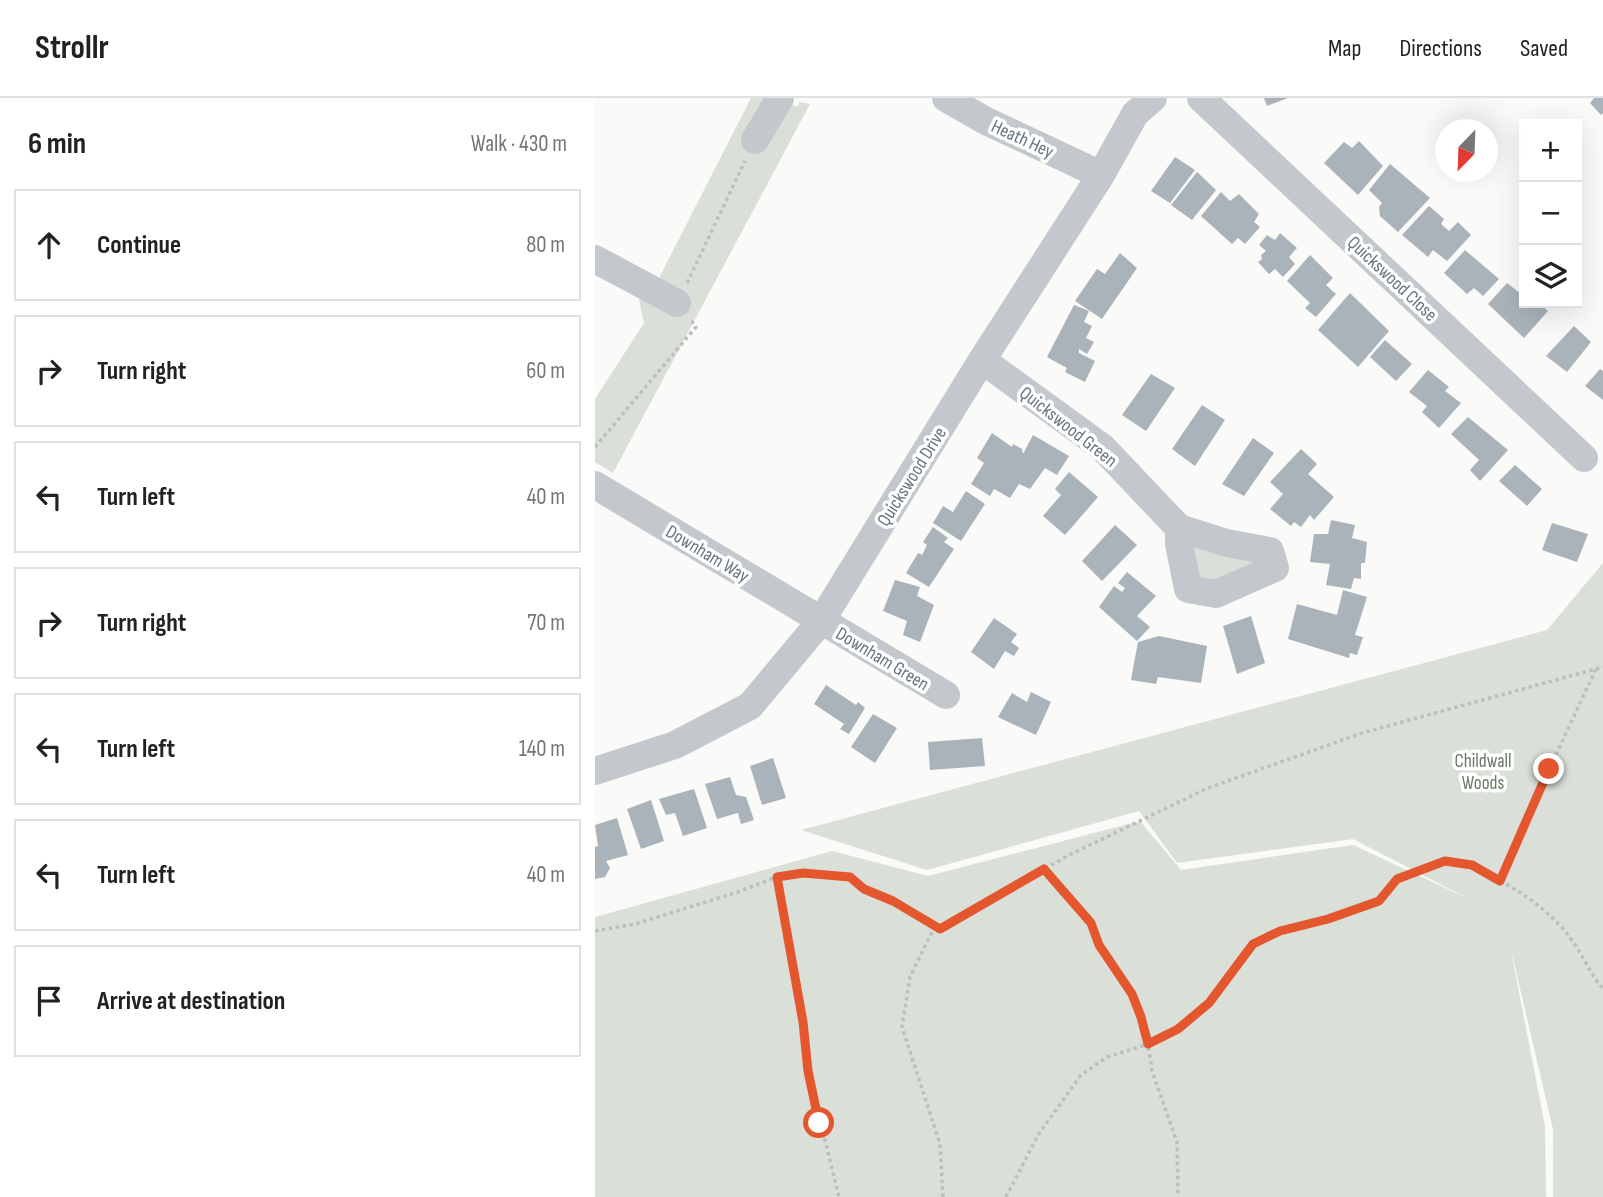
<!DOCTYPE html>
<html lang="en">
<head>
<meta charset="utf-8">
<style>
  :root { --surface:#fff; --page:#f6f6f6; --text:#222; --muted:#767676; --line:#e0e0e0 }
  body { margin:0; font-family:"Sofia Sans Condensed",sans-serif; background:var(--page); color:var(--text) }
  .controls { position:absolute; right:21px; top:21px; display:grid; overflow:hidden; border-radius:0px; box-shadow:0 7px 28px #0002 }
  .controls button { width:63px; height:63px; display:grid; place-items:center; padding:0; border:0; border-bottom:2px solid var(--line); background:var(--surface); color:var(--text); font:35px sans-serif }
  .compass { position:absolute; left:840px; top:21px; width:63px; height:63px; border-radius:50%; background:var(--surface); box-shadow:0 7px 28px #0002; rotate:203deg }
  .stop { position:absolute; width:21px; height:21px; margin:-16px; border:5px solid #e4572e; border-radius:50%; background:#fff }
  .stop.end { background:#e4572e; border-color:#fff; box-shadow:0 2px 7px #0008 }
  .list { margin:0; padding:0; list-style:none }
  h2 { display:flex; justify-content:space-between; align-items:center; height:91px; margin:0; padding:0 28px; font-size:30px }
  h2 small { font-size:23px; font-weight:400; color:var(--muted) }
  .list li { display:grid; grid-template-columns:46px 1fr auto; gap:21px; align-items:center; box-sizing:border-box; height:112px; margin:0 14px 14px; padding:0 14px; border:2px solid var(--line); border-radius:0px }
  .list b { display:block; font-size:26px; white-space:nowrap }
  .list em { font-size:23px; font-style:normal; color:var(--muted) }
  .icon { flex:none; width:38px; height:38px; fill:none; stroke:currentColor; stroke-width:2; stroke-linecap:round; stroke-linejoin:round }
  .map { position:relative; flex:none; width:1008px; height:1099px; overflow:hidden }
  header { display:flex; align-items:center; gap:42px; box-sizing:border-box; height:98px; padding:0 35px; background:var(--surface); border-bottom:2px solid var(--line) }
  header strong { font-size:33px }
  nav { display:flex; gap:38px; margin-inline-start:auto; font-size:24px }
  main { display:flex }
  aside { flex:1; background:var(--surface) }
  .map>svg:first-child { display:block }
  .green { fill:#dadfd7 }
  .building { fill:#aab3b9 }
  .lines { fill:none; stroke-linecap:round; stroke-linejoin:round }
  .path { stroke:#bbbfc2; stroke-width:3.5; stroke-dasharray:3.5 3.5; stroke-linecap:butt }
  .minor { stroke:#c3c8cc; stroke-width:28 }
  .route { stroke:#e4572e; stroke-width:9 }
  .labels { text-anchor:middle; stroke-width:7; stroke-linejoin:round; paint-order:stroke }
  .street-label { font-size:19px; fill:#657683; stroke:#fff }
  .park-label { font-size:19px; fill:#687a64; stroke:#fff }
</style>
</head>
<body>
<header>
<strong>Strollr</strong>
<nav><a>Map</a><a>Directions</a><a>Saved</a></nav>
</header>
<main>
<aside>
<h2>6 min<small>Walk · 430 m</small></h2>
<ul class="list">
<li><svg class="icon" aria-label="ahead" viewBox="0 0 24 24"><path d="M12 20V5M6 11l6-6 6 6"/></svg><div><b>Continue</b></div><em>80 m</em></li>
<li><svg class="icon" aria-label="right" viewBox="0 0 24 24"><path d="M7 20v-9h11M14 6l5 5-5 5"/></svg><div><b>Turn right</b></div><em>60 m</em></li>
<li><svg class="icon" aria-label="left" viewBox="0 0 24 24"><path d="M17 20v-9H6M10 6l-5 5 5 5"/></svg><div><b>Turn left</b></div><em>40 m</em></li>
<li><svg class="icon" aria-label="right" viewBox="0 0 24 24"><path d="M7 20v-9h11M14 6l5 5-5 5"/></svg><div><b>Turn right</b></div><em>70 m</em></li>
<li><svg class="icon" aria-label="left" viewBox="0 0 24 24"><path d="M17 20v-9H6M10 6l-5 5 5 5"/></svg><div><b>Turn left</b></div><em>140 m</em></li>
<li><svg class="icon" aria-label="left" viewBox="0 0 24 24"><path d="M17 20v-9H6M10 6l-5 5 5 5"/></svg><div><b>Turn left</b></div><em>40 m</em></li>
<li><svg class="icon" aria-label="arrive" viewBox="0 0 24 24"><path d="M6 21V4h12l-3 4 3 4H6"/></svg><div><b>Arrive at destination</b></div></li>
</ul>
</aside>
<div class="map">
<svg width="1008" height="1099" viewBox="0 0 1008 1099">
  <rect width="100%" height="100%" fill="#fafaf8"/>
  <!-- green -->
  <path class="green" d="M156,0h27l19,9 3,-5 10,2 -197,369 -18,-11v-63l49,-76 -5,-23 20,-22z
    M584,430l96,40 -87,21z
    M1008,465v634h-50v-68l-43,-183 35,180 1,71h-951v-280l237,-66 96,25 212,-55 41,49 172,-25 118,55 -118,-61 -176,24 -38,-52 -212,59 -126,-40 746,-200z"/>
  <!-- building -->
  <path class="building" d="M669,0h24l-21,8z
    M999,0h9v15l-2,2 -11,-12z
    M764,43l24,25 -25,29 -34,-32 20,-21 8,6z
    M580,59l20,13 -25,33 -19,-12z
    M795,66l40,34 -32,34 -18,-16 -1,-9 3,-4 -13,-13z
    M602,74l19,18 -24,30 -21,-15z
    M626,94l9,9 9,-7 20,20 -5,8 6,5 -15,17 -7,-6 -6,6 -31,-28z
    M834,108l15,13 -3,5 8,7 9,-9 13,13 -24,26 -14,-11 -5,7 -26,-22z
    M685,135l17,15 -8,9 6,7 -12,13 -8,-8 -6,5 -11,-12 4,-3 -1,-4 5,-4 -7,-6 8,-10 8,5z
    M870,152l34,29 -16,17 -9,-8 -7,6 -23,-21z
    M525,155l17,15 -35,51 -27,-18 22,-32 8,5z
    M715,157l23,23 -7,7 10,9 -20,23 -11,-9 5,-5 -23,-22z
    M912,185l14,11 3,-3v12h15l9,8 -24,27 -36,-34z
    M755,195l39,38 -31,36 -40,-37z
    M479,207l15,6 -5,11 8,4 -6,12 8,4 -7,12 -8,-5v4l16,8 -10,21 -20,-10 2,-4 -20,-11z
    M979,228l17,16 -24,30 -21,-16z
    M790,242l27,24 -16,17 -26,-24z
    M1005,271l3,2v29l-18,-14z
    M833,272l21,17 -4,4 16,12 -22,25 -17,-16 5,-6 -18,-14z
    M556,276l24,14 -29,43 -24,-16z
    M607,307l23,15 -30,46 -23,-17z
    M873,319l40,33 -28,31 -10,-11 9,-10 -28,-26z
    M397,335l20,14 1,-3 9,5 1,5 10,-19 36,21 -12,19 -12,-7 -15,21 -11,-5 -9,14 -16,-9 -4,7 -19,-12 13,-21 -7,-5z
    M658,340l21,15 -30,43 -22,-12z
    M706,351l16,15 -9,10 26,23 -20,23 -4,-5 -9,12 -7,-5 -3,4 -21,-17 13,-15 -13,-12z
    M920,367l27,24 -15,17 -28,-25z
    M474,374l29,25 -33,38 -22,-19 18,-21 -6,-6z
    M371,393l19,13 -24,37 -28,-18 10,-17 10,6z
    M736,422l24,5 -3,13 15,4 -2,21h-4v16l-7,-1 -3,11 -25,-4 4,-21 -20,-2 4,-28h14z
    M957,425l36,11 -11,28 -35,-12z
    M520,427l22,20 -35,36 -20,-20z
    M338,429l15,11 -4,4 10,7 -25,38 -23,-14 12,-20 4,2 5,-10 -4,-3z
    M532,474l29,24 -19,20 13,11 -13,14 -38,-34 15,-21 8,6 3,-4 -7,-5z
    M300,482l25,7 -3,9 17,9 -14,37 -17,-7 4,-14 -24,-10z
    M748,492l24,7 -12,38 8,2 -6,18 -7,-2 -1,5 -61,-19 9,-35 40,11z
    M656,518l14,47 -28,11 -14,-48z
    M399,520l23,16 -6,8 8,6 -5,8 -9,-5 -11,18 -23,-17z
    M564,538l48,10 -6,37 -43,-6 -2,7 -25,-4 7,-38z
    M231,587l30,20 2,-3 7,6 -16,26 -9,-5 4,-5 -30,-20z
    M436,594l20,10 -15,33 -38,-18 14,-24 15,9z
    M278,616l24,14 -22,35 -24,-16z
    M387,640l3,28 -55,4 -2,-28z
    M178,660l13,40 -24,7 -12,-39z
    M135,679l6,18 10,2 8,23 -13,4 -3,-11 -21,6 -12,-35z
    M99,691l13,39 -24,8 -8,-23 -9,2 -7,-16z
    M56,702l13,41 -23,8 -14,-40z
    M22,720l11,37 -22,6 4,7 -5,9 -10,2v-32l3,-1 -3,-21z"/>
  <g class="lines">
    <!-- path -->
    <path class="path" d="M92,185l58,-122
      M0,349l101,-120 -6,-8
      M449,771l47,54 8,22 33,49 9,23 7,27 4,27 25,71 1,55
      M182,779l26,145 5,49 31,126
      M905,783c29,15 55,35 74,62 10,15 17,32 29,46
      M0,833l40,-7 100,-31 42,-16 26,-4 47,4 14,12 29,12 47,28
      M348,1099l-3,-53 -38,-117 8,-50 21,-43 138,-79 139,-67 154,-55 241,-66
      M411,1099l32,-62 43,-60 26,-18 41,-13 30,-15 31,-26 44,-59 27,-13 48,-12 51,-18 17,-22 50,-18 27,4 27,16 31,-73 65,-139"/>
    <!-- minor -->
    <path class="minor" d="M351,0l40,23 115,54
      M606,0l383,360
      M160,42l25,-42
      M0,161l82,44
      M387,262l120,87 77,81 48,15 43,8 5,17 -59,26 -28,-5 -9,-45v-16
      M0,387l351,210
      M0,673l80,-26 75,-39 71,-85 161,-261 119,-185 34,-61 18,-16"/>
  </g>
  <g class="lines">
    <!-- route -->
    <path class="route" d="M224,1025l-11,-52 -5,-49 -26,-145 26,-4 47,4 14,12 29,12 47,28 104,-60 47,54 8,22 33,49 9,23 7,27 30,-15 31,-26 44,-59 27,-13 48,-12 51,-18 18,-22 48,-18 27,4 28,16 49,-112"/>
  </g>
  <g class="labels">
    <!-- street labels -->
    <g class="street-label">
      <text transform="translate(428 40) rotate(25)" y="7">Heath Hey</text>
      <text transform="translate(798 180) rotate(43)" y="7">Quickswood Close</text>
      <text transform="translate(474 328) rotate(38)" y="7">Quickswood Green</text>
      <text transform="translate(316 378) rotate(-58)" y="7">Quickswood Drive</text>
      <text transform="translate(113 455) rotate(31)" y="7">Downham Way</text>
      <text transform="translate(288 560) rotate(31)" y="7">Downham Green</text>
    </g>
    <!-- park labels -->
    <g class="park-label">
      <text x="888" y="669">Childwall<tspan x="888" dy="22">Woods</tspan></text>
    </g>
  </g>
</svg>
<div class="controls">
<button>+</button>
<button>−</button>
<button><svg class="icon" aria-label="layers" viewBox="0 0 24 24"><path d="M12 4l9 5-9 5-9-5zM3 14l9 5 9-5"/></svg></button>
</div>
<svg class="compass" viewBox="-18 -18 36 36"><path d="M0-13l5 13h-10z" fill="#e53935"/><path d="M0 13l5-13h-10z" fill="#767676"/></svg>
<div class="stop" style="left:224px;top:1025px"></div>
<div class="stop end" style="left:954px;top:671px"></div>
</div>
</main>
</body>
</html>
